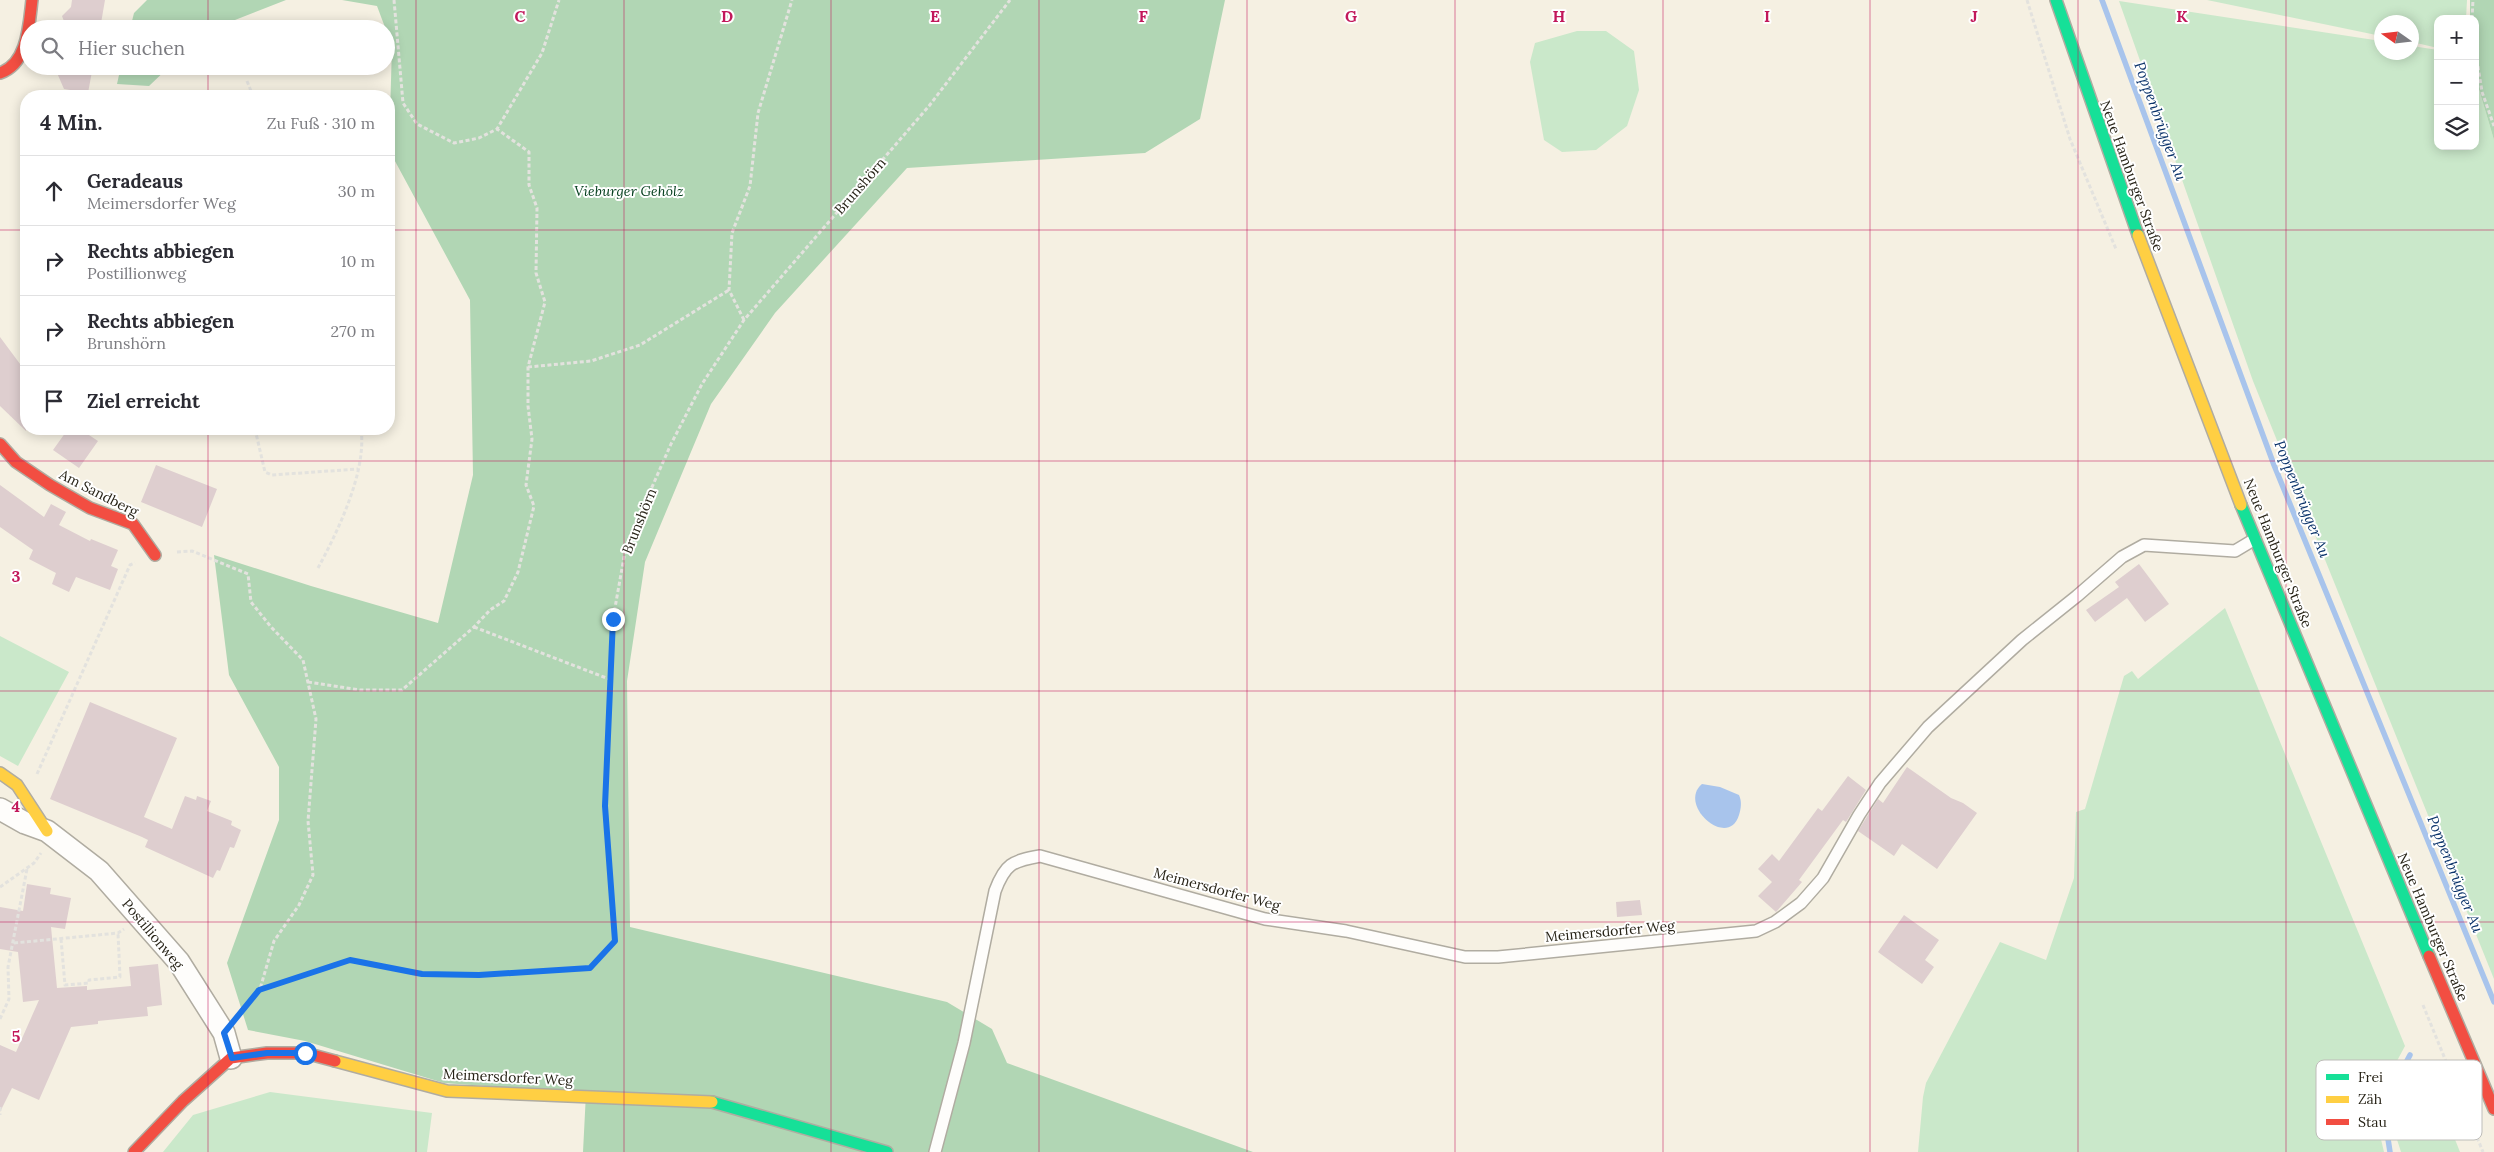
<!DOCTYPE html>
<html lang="de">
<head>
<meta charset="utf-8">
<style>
  :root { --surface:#fff; --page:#f2f2f3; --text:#2b2b33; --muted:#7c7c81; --line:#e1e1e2 }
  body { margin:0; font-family:Lora,serif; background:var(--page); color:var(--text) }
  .controls { position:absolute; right:15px; top:15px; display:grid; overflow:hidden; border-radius:10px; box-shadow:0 2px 12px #0003 }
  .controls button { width:45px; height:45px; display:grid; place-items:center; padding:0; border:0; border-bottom:1px solid var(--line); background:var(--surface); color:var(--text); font:25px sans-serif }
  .compass { position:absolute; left:2374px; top:15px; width:45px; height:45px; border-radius:50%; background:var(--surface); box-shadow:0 2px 12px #0003; rotate:284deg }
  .stop { position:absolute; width:15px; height:15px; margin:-11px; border:4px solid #1a73e8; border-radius:50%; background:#fff }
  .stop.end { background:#1a73e8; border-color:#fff; box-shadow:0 1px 5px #0008 }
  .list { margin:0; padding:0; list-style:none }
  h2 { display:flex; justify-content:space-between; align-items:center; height:65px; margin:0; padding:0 20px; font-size:21px }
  h2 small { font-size:16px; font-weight:400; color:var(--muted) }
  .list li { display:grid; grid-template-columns:32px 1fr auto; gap:15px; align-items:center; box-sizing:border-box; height:70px; padding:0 20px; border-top:1px solid var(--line) }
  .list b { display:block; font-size:19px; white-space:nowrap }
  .list p { margin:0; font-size:16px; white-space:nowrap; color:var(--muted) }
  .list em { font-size:16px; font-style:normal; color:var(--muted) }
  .icon { flex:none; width:28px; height:28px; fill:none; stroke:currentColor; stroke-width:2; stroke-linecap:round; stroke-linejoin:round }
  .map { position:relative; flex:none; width:2494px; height:1152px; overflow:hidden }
  .search { position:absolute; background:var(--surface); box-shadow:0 2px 12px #0003; left:20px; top:20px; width:375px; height:55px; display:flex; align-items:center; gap:12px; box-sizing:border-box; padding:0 18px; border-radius:28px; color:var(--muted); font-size:19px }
  .panel { position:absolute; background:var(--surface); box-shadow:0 2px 12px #0003; left:20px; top:90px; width:375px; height:345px; border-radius:20px }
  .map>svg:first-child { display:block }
  .green { fill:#cae8ca }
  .forest { fill:#b1d6b4 }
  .water { fill:#a8c4ec }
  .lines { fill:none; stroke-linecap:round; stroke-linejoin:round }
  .stream { stroke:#a8c4ec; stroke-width:5.5 }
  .building { fill:#dececf }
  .lane-casing { stroke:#b0aca1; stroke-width:14 }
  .street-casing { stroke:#b0aca1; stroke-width:24 }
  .fast-casing { stroke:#b0aca1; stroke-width:14 }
  .slow-casing { stroke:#b0aca1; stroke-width:14 }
  .jam-casing { stroke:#b0aca1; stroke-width:14 }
  .path { stroke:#e3e2de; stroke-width:3; stroke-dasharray:4 2.5; stroke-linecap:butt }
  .lane { stroke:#fefdfb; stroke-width:11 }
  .street { stroke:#fefdfb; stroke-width:21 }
  .fast { stroke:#16e098; stroke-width:11 }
  .slow { stroke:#ffcf43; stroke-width:11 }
  .jam { stroke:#f24e42; stroke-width:11 }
  .route { stroke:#1a73e8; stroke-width:6 }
  .grid { fill:none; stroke:#c2185b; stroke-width:1; stroke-opacity:0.55 }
  .labels { text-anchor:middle; stroke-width:4; stroke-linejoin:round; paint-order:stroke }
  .street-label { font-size:14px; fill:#272317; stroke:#fff }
  .park-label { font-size:14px; font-style:italic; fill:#06401f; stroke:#fff }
  .water-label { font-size:15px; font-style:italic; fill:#0c346b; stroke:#fff }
  .key { fill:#fff; stroke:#bebdb9; stroke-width:1 }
  .key-label { font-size:14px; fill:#272317 }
  .grid-label { font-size:16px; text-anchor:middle; font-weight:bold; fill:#c2185b; stroke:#fff; stroke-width:4; stroke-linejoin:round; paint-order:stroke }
</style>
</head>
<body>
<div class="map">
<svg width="2494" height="1152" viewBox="0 0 2494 1152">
  <rect width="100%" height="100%" fill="#f5f0e2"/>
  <!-- green -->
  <path class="green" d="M2207,0h260l-1,19h-28v29l-26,-6v-20h-30l-1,14z
    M2119,1l262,40 1,11h30v-6l26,4v96h37v-70l19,64v839l-241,-598z
    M1577,31h29l28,20 5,39 -12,36 -31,24 -34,2 -18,-12 -14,-78 5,-19z
    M2225,608l180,438 -21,39 -9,29 9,38h-466l5,-55 3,-14 74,-141 46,18 28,-82 2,-66 9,-3 39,-133 8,-5 6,8z
    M0,636l69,36 -51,94 -18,-10z
    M2425,1064l35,88h-59l-8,-25 10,-43z
    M270,1092l162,21 -5,39h-264l30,-37z"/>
  <!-- forest -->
  <path class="forest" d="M147,0h139l-74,29h-82l4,-16z
    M342,0h883l-25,119 -55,34 -238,15 -132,145 -64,91 -66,158 -18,119 3,246 317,75 45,27 15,34 246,89h-670l3,-59 -142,-10 -139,-42 -57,-11 -21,-67 52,-143v-53l-50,-92 -15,-120 97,31 127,37 35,-148 -3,-175 -81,-150 3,-104 -15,-40z
    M2470,0h24v140l-19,-64v-57h-5z
    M121,66h49l-21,20 -32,-2z"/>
  <!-- water -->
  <path class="water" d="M1702,784l18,3 19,8c3,7 2,13 0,20 -11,35 -62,-10 -37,-31z"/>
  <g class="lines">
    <!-- stream -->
    <path class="stream" d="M2102,0l172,465 220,537
      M2390,1152l-7,-46 27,-51"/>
  </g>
  <!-- building -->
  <path class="building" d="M72,0h33l-5,29h-33l-5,-13 9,-9z
    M54,66h39l-5,27 -24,-4z
    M0,337l26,35v59l-26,-25z
    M68,429h12l18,12 -19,27 -26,-18z
    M156,465l61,24 -15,38 -61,-25z
    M0,485l44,32 7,-13 15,8 -7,13 31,16 1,-2 27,11 -7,16 7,3 -8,21 -34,-13 -7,15 -17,-8 4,-11 -27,-14 4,-9 -33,-23z
    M2139,564l30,40 -24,18 -18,-24 -32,24 -9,-12 33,-23 -4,-5z
    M90,702l87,36 -33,79 28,12 13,-33 11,4 1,-4 14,5 -4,10 25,10 -1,4 10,5 -7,18 -4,-1 -10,24 -3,-1 -4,8 -68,-31 3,-7 -6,-3 -92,-38z
    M1907,767l44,31 12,5 14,10 -40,56 -35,-25 -8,12 -36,-25 20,-32 5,4z
    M1848,776l18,14 -20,32 -3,-2 -44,60 3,2 -26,30 -18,-16 14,-14 -14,-13 14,-15 7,7 39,-53 4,3z
    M27,884l24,4 -1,6 21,4 -6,31 -14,-2 6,61 30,-2v4l44,-4 -2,-19 29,-3 4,41 -15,2 1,9 -50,5v3l-27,3 -32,73 -27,-12 -12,24v-67l16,7 23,-52 -16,2 -5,-50 -18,-3v-42l23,4z
    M1640,900l2,15 -25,2 -1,-15z
    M1904,915l35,25 -14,20 9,7 -12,17 -44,-32z"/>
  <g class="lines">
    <defs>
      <path id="lane" d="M935,1152l29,-109 31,-152c10,-27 17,-30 45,-35l225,63 81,12 119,26h33l258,-26 19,-9 26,-19 22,-25 36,-63 21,-32 48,-56 94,-87 55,-44 45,-39 22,-12 91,6 20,-12"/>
      <path id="street" d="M0,809l25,14 22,8 52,40 80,91 45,71 7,25"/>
      <path id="fast" d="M2056,0l82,235
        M2241,505l188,451
        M712,1102l175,50"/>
      <path id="slow" d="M2138,235l103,270
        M0,773l17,12 30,46
        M335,1061l112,30 265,11"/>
      <path id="jam" d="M0,73c28,-9 29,-49 32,-73
        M0,444l16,18 34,23 40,23 43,16 22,31
        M2429,956l65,153
        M134,1152l49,-51 48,-43 36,-5h38l30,8"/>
    </defs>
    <!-- lane casing -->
    <use href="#lane" class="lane-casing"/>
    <!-- street casing -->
    <use href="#street" class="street-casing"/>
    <!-- fast casing -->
    <use href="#fast" class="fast-casing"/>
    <!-- slow casing -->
    <use href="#slow" class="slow-casing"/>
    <!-- jam casing -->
    <use href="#jam" class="jam-casing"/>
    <!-- path -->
    <path class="path" d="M394,0l9,103 14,21 37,19 25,-5 18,-9 45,-76 17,-53
      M2027,0l43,139 46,110
      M2472,19l1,-19
      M2475,47l7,45 12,34
      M247,81l6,15
      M744,320l-15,-30 3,-57 18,-47 8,-73 34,-113
      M528,367l63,-6 49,-16 89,-55
      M255,429l10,43 7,3 86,-6
      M177,552l15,-1 56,23 3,28 20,25 32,33 13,59 -8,102 5,54 -14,30 -25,36 -14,48
      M318,568c20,-37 49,-97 43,-139
      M474,627l135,52
      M308,682l52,8h42l72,-63 16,-17 14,-9 14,-29 16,-66 -8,-21 6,-46 -4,-33v-39l17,-65 -9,-29 1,-65 -8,-23v-33l-32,-23
      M37,774l93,-209 5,-2
      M0,887l34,-24 7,-10
      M61,939l4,46 24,-2v-3l31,-3 -2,-44
      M14,943l104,-10 6,-4
      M2423,1005l60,147
      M0,1019l9,-20 -1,-32 19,-98
      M236,1019l23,-29 90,-30 73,14 57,1 111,-8 25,-26 -10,-135 8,-187 13,-73 45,-102 31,-60 42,-64 185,-214 81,-106
      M0,1107v8"/>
    <!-- lane -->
    <use href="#lane" class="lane"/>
    <!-- street -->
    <use href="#street" class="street"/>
    <!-- fast -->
    <use href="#fast" class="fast"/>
    <!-- slow -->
    <use href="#slow" class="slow"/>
    <!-- jam -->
    <use href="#jam" class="jam"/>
  </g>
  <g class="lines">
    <!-- route -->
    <path class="route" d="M305,1053h-38l-35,5 -8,-25 35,-43 91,-30 72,14 57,1 111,-7 25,-27 -10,-135 8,-187"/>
  </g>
  <!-- grid -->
  <path class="grid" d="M208,0v29M416,0v1152M624,0v1152M831,0v1152M1039,0v1152M1247,0v1152M1455,0v1152M1663,0v1152M1870,0v1152M2078,0v1152M2286,0v1152M208,66v30M0,230h26M389,230h2105M208,429v723M0,461h2494M0,691h2494M0,922h2494"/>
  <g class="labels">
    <!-- street labels -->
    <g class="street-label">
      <text transform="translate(2132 176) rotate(70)" y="5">Neue Hamburger Straße</text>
      <text transform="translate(860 186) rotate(-49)" y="5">Brunshörn</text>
      <text transform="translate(99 493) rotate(27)" y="5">Am Sandberg</text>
      <text transform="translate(639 521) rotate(-68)" y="5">Brunshörn</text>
      <text transform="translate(2278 553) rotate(68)" y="5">Neue Hamburger Straße</text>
      <text transform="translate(1217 889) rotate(15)" y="5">Meimersdorfer Weg</text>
      <text transform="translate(2433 927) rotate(67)" y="5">Neue Hamburger Straße</text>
      <text transform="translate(1610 931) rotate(-5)" y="5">Meimersdorfer Weg</text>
      <text transform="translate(153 934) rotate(50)" y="5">Postillionweg</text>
      <text transform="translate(508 1077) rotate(3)" y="5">Meimersdorfer Weg</text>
    </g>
    <!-- park labels -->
    <g class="park-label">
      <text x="629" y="196">Vieburger Gehölz</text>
    </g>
    <!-- water labels -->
    <g class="water-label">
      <text transform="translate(2160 121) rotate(70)" y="5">Poppenbrügger Au</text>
      <text transform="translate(2302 499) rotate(68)" y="5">Poppenbrügger Au</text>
      <text transform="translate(2455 874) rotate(68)" y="5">Poppenbrügger Au</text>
    </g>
  </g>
  <!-- legend -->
  <rect x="2316" y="1060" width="166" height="80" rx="8" class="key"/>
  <rect x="2326" y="1074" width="23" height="6" fill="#16e098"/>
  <rect x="2326" y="1096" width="23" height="7" fill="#ffcf43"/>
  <rect x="2326" y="1119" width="23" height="6" fill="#f24e42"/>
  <g class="key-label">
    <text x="2358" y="1082">Frei</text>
    <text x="2358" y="1104">Zäh</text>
    <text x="2358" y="1127">Stau</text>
  </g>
  <g class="grid-label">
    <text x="520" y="22">C</text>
    <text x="727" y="22">D</text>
    <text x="935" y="22">E</text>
    <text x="1143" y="22">F</text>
    <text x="1351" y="22">G</text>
    <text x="1559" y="22">H</text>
    <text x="1767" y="22">I</text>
    <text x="1974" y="22">J</text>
    <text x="2182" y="22">K</text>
    <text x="16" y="582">3</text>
    <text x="16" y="812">4</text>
    <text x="16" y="1042">5</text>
  </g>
</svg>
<div class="controls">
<button>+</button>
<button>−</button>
<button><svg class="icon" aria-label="layers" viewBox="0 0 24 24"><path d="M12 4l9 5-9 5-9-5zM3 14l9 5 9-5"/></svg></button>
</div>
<svg class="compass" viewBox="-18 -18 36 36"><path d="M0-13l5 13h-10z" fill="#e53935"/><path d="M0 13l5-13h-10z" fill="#7c7c81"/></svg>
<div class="stop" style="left:305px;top:1053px"></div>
<div class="stop end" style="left:613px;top:619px"></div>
<div class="search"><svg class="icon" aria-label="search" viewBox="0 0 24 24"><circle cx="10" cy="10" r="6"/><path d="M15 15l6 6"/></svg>Hier suchen</div>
<section class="panel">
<h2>4 Min.<small>Zu Fuß · 310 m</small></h2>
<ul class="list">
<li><svg class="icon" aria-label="ahead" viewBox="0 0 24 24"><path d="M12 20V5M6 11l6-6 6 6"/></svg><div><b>Geradeaus</b><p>Meimersdorfer Weg</p></div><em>30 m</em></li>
<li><svg class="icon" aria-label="right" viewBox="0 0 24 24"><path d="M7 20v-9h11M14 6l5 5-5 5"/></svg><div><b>Rechts abbiegen</b><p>Postillionweg</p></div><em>10 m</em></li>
<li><svg class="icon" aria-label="right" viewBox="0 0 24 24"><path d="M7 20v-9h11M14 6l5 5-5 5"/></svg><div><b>Rechts abbiegen</b><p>Brunshörn</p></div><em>270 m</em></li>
<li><svg class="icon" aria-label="arrive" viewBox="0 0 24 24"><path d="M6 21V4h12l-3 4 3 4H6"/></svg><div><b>Ziel erreicht</b></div></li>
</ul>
</section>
</div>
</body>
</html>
